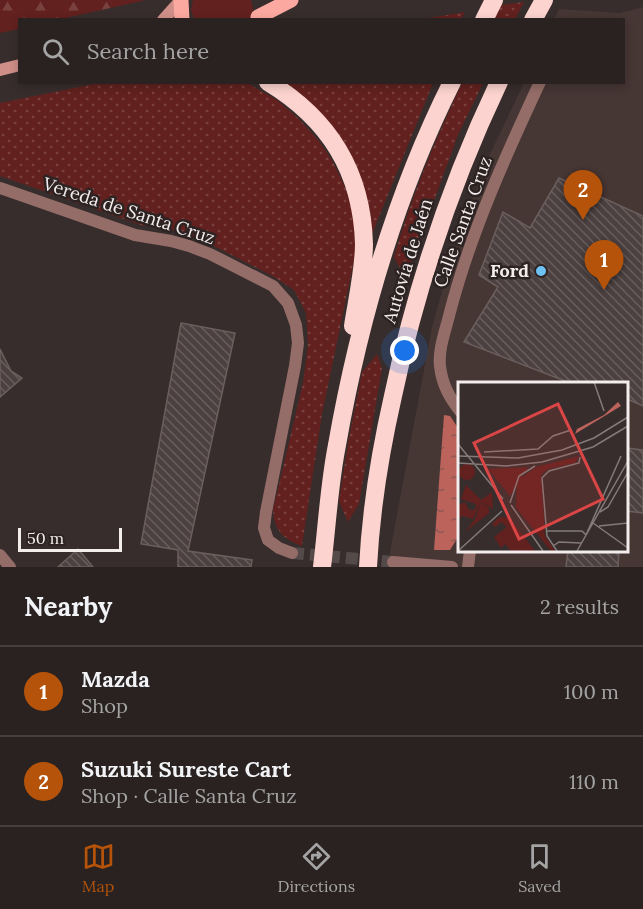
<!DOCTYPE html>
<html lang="en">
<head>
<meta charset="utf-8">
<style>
  :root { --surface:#292221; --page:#352f2e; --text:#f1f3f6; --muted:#a5a4a5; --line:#453f3f; --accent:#b45309 }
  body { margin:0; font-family:Lora,serif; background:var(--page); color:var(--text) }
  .scale { position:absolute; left:18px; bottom:15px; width:104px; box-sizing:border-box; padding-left:6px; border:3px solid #f4eded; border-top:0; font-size:16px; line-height:21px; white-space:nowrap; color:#f4eded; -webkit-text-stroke:4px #2d2322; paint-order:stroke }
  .you { position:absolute; left:405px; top:351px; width:21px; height:21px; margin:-15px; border:4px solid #fff; border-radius:50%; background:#1a73e8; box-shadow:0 0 0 9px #1a73e833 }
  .badge { display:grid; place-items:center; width:39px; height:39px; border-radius:50%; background:var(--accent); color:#fff; font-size:20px; font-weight:700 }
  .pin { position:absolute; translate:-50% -50px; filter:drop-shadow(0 2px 3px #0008) }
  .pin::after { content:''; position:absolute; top:32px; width:21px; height:18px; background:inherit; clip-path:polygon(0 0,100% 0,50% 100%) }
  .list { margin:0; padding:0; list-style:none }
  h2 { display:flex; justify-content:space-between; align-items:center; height:78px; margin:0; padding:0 24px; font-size:26px }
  h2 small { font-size:20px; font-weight:400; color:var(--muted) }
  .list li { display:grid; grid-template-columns:39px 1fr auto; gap:18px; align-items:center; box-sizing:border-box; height:90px; padding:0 24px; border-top:2px solid var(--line) }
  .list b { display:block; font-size:22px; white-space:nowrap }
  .list p { margin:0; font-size:20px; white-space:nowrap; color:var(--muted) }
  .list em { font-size:20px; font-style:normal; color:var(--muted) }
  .icon { flex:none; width:33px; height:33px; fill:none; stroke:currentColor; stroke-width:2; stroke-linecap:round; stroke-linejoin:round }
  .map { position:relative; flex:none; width:643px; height:567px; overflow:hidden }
  .search { position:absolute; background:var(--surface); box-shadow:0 3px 9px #0003; left:18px; right:18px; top:18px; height:66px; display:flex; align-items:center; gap:15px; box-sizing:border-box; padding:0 21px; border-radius:0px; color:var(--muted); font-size:22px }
  .sheet { height:258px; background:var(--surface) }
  nav { display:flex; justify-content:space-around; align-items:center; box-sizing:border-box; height:84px; border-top:2px solid var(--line); background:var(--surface); font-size:16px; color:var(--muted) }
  nav a { display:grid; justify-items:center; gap:3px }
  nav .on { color:var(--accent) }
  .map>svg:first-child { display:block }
  .built { fill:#463634; fill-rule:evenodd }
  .grass { fill:url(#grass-dots) }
  .forest { fill:url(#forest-firs) }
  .green { fill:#62211e }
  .water { fill:url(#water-ripples) }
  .building { fill:url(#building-back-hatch); stroke:#6b5f5e; stroke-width:1.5 }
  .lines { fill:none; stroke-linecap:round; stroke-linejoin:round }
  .minor-tunnel { stroke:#534a49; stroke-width:12; stroke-dasharray:12 6; stroke-linecap:butt }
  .minor { stroke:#956d68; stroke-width:12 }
  .secondary { stroke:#cf8f88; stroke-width:12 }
  .primary { stroke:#fba9a0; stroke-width:15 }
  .motorway { stroke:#fcd3ce; stroke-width:18 }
  .poi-dot { fill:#6ec2f3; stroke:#2d2322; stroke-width:2 }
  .labels { text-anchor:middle; stroke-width:5; stroke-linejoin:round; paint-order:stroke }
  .street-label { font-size:18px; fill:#f4eded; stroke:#2d2322 }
  .poi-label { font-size:18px; font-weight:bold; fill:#f4eded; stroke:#2d2322; text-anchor:end }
  .inset-road { fill:none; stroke:#837a79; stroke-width:1.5 }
  .view { fill:#da4646; fill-opacity:0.15; stroke:#da4646; stroke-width:3 }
  .inset-edge { fill:none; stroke:#f4eded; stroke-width:3 }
</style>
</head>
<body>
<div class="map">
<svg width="643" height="567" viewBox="0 0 643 567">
  <defs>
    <pattern id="grass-dots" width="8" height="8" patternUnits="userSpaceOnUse" patternTransform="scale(1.5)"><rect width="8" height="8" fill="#62211e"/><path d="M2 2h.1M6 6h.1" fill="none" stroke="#79423f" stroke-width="1.8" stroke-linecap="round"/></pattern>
    <pattern id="forest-firs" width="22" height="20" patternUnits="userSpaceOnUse" patternTransform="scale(1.5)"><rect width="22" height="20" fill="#62211e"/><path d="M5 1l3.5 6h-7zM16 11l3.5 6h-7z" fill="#79423f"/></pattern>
    <pattern id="water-ripples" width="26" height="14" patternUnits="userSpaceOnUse" patternTransform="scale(1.5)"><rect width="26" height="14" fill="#bc635c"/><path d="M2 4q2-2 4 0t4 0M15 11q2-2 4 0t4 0" fill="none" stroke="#8e5854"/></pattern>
    <pattern id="building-back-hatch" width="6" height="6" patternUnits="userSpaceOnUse" patternTransform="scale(1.5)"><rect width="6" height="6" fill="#4c4140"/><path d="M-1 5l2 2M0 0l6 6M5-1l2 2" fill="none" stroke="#665d5c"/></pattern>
  </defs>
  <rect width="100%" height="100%" fill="#372d2c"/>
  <!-- built -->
  <path class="built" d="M643,7v560h-254l1,-15 42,-225 20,-71 35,-96 37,-77 100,-1v-62l-70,-1 5,-10 61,4zM460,384h166v166h-166z"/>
  <!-- grass -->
  <path class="grass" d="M524,2l-9,17 -22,1 8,-15z
    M465,12l-4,7h-38z
    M99,83h148l30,17 22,19 20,22 14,21 12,25 9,26 2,22 -1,21 -33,158 -20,132c-19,-7 -28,-16 -29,-36l30,-127 5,-39 -2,-31 -12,-23 -23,-15 -71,-36 -52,-17 -4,4 -144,-50v-73z
    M286,83h147l-61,151 -71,-139z
    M462,83h21l-25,52 -47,128 -11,5 -6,-11c18,-62 41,-116 68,-174z
    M377,354l5,14 -23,136 -11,18 -9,-21 9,-58 14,-71z"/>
  <!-- forest -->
  <path class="forest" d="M0,0h146l-85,19 -41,1 -1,9 -19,4z"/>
  <!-- green -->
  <path class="green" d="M193,0h58l2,9 -2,11 -57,-1 -3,-9z"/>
  <!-- water -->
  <path class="water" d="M444,415l6,1 10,15v103l-10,16h-16z"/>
  <!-- building -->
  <path class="building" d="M559,178l84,38v190l-16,-7v-15h-54l-109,-42 34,-55 -19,-12 24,-63 27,16z
    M181,323l54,10 -47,218 64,9 -1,7h-73v-17l-37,-6z
    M0,349l11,22 11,7 -22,19z
    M627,448l16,2v63l-16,-2z
    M78,549l15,18h-35z
    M568,550h51l-1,17h-52z"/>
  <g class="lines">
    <!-- minor-tunnel -->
    <path class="minor-tunnel" d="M292,553l101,9"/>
    <!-- minor -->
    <path class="minor" d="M0,188l135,47 36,6 18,5 21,8 63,32 15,17 8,22 2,18 -3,23 -29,146 -2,16 4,12 11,8 13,5
      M460,411c-11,-14 -18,-27 -20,-45 -2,-17 6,-37 10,-54 21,-80 55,-155 90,-230
      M0,555l10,12
      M393,562l59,5
      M468,567l2,-17"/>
    <!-- secondary -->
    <path class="secondary" d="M163,20l18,-20
      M0,70l20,-5"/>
    <!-- primary -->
    <path class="primary" d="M181,0l1,20
      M258,17l33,-17"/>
    <!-- motorway -->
    <path class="motorway" d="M484,20l10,-20
      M533,20l11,-20
      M268,82c61,37 94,89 96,162 0,25 -7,56 -11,82
      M322,567c5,-40 7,-82 15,-122 22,-125 58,-249 115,-363
      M368,567c3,-58 12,-114 25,-171 23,-109 58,-213 106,-314"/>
  </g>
  <!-- markers -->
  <circle class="poi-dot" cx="541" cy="271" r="6"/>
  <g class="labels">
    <!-- street labels -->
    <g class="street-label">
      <text transform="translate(129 211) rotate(18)" y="6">Vereda de Santa Cruz</text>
      <text transform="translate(463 222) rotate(-70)" y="6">Calle Santa Cruz</text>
      <text transform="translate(408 261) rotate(-73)" y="6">Autovía de Jaén</text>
    </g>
    <!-- poi labels -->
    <g class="poi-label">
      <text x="529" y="277">Ford</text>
    </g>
  </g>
  <!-- overview -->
  <g transform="translate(458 382)">
    <rect width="170" height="170" fill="#372d2c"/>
    <path d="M121,74l-4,7 -27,6 -7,6 4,61 10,15h-4l-35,-43 1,-27 19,-14zM70,85l-18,29 -22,-27zM23,120l8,6v5l-24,19 10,-13z" fill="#62211e"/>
    <path d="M1 90a8 8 0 1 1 16 0a8 8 0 1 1-16 0ZM8,103l15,15 11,-8 1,17 -12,-7 -8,17 -11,-3 -4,3v-14l7,-3 4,8h6l1,-6 -15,-5zM41,135h10l26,34h-24l-6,-7 -4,4 -7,-11 13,-10 -6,-5 -6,5 -3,-3z" fill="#62211e"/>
    <path d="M160,20l3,4 -46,28 2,-5 27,-14z" fill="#bc635c"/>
    <path class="inset-road" d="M136,0l10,29M0,62l45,55M26,70l54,-3 15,-13 18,-6 4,11M0,74l60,2 44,-8 32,-12 34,-21M0,81l48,3 36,-4 51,-15 35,-21M52,121l9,-27 16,-10M53,123l32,46M142,130l8,-5 20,-35M135,141l35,25M141,144l29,-3M89,149h35l4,4 35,-79M95,164l6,-4 22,1M0,169l44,-40M99,169l-10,-15 -5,-58 7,-7 30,-8 1,-6M119,169l51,-90"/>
    <path class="view" d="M100,22l45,95 -84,40 -45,-96z"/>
    <rect width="170" height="170" class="inset-edge"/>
  </g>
</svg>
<div class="scale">50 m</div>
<div class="you"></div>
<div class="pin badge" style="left:604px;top:290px">1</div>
<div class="pin badge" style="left:583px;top:220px">2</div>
<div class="search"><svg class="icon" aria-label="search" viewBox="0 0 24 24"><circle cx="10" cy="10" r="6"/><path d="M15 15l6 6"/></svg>Search here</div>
</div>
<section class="sheet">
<h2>Nearby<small>2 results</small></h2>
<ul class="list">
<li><span class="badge">1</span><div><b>Mazda</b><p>Shop</p></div><em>100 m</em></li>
<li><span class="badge">2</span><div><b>Suzuki Sureste Cart</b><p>Shop · Calle Santa Cruz</p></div><em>110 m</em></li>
</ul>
</section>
<nav>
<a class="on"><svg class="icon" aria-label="map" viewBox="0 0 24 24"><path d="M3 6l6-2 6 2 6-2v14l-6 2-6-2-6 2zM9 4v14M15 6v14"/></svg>Map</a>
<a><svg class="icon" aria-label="directions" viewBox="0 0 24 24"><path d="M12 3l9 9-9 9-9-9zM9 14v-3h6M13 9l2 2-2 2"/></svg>Directions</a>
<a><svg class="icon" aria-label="saved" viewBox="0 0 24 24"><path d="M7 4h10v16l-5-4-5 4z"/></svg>Saved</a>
</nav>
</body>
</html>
